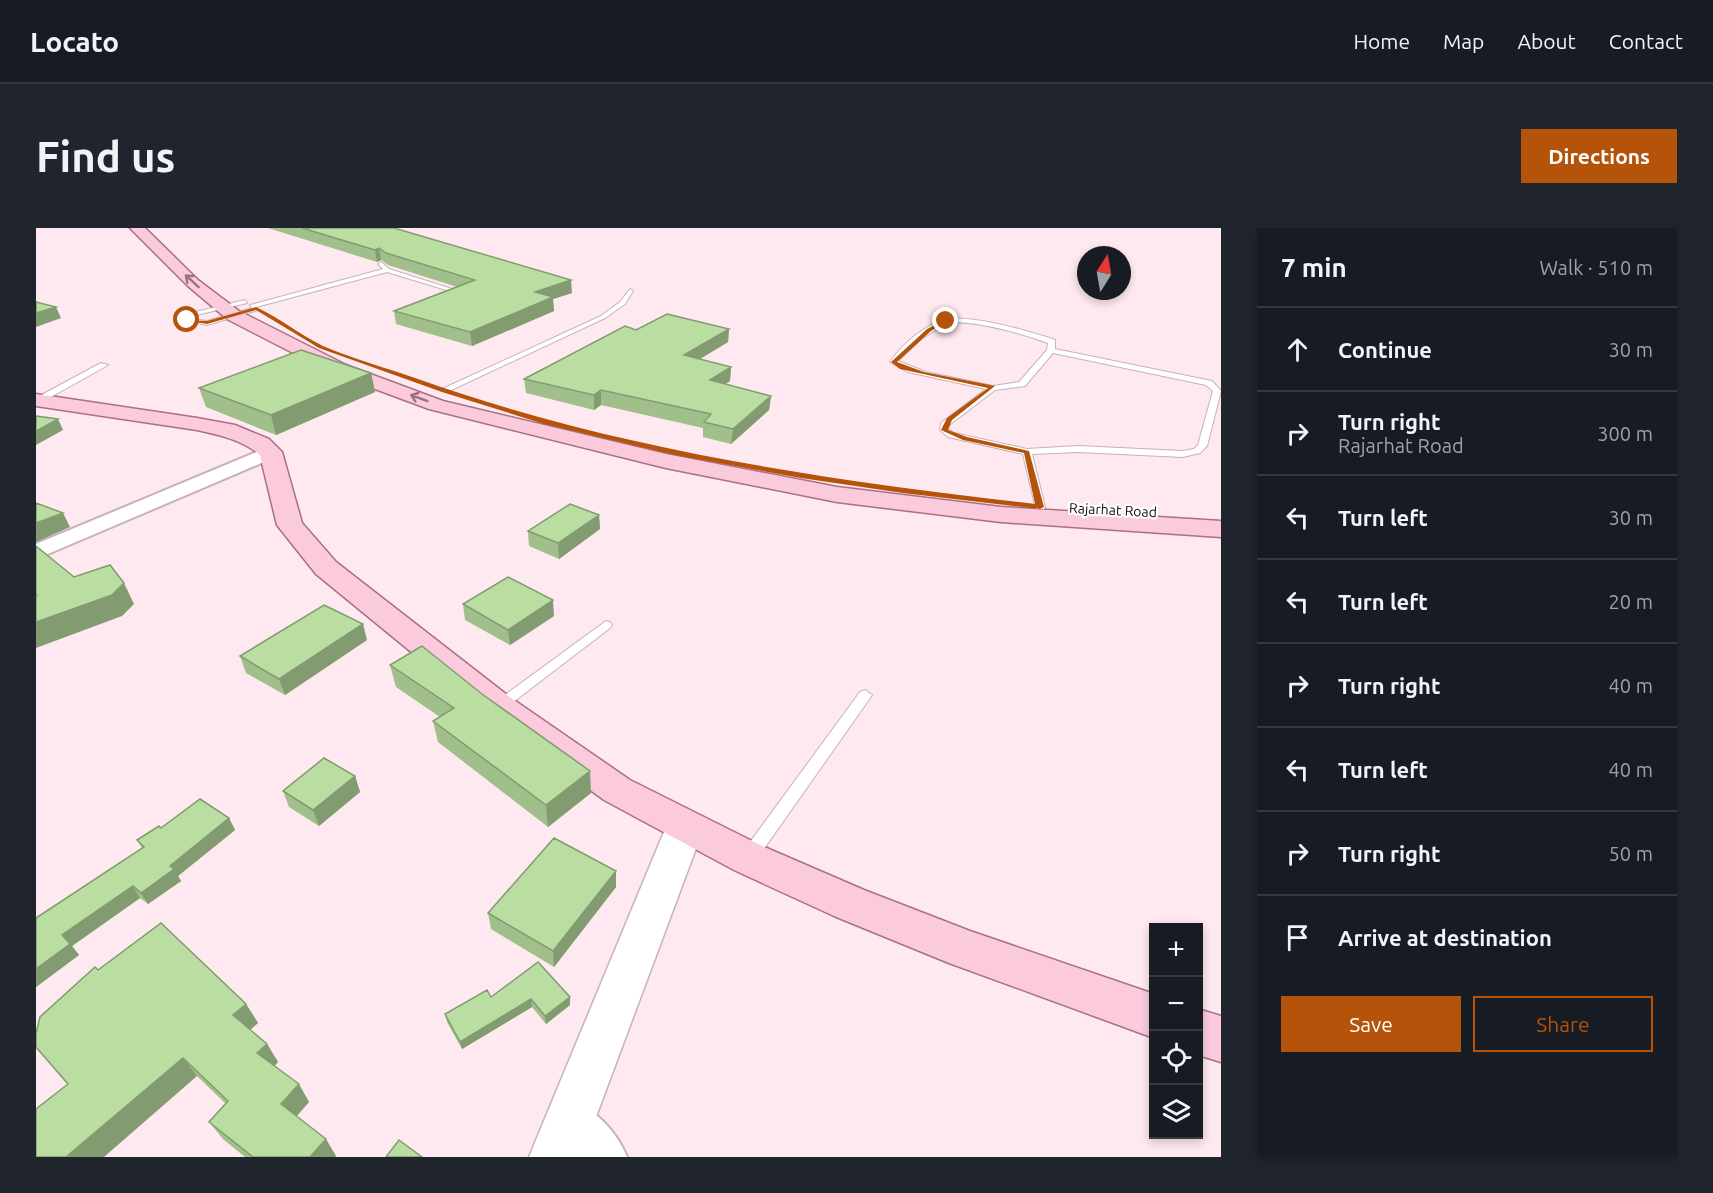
<!DOCTYPE html>
<html lang="en">
<head>
<meta charset="utf-8">
<style>
  :root { --surface:#171b24; --page:#20242c; --text:#f1f3f6; --muted:#9ea1a6; --line:#363941; --accent:#b45309 }
  body { margin:0; font-family:Ubuntu,sans-serif; background:var(--page); color:var(--text) }
  .controls { position:absolute; right:18px; bottom:18px; display:grid; overflow:hidden; border-radius:0px; box-shadow:0 3px 9px #0003 }
  .controls button { width:54px; height:54px; display:grid; place-items:center; padding:0; border:0; border-bottom:2px solid var(--line); background:var(--surface); color:var(--text); font:30px sans-serif }
  .compass { position:absolute; left:1041px; top:18px; width:54px; height:54px; border-radius:50%; background:var(--surface); box-shadow:0 3px 9px #0003; rotate:11deg }
  .stop { position:absolute; width:18px; height:18px; margin:-14px; border:4px solid #b45309; border-radius:50%; background:#fff }
  .stop.end { background:#b45309; border-color:#fff; box-shadow:0 2px 6px #0008 }
  .list { margin:0; padding:0; list-style:none }
  h2 { display:flex; justify-content:space-between; align-items:center; height:78px; margin:0; padding:0 24px; font-size:26px }
  h2 small { font-size:20px; font-weight:400; color:var(--muted) }
  .list li { display:grid; grid-template-columns:39px 1fr auto; gap:18px; align-items:center; box-sizing:border-box; height:84px; padding:0 24px; border-top:2px solid var(--line) }
  .list b { display:block; font-size:22px; white-space:nowrap }
  .list p { margin:0; font-size:20px; white-space:nowrap; color:var(--muted) }
  .list em { font-size:20px; font-style:normal; color:var(--muted) }
  .actions { display:flex; gap:12px; padding:18px 24px }
  .actions a { flex:1; padding:14px 0; border:2px solid var(--accent); border-radius:0px; text-align:center; font-size:21px; color:var(--accent) }
  .actions .main { background:var(--accent); color:#fff }
  .icon { flex:none; width:33px; height:33px; fill:none; stroke:currentColor; stroke-width:2; stroke-linecap:round; stroke-linejoin:round }
  .map { position:relative; flex:none; width:1185px; height:929px; overflow:hidden; border-radius:0px }
  header { display:flex; align-items:center; gap:36px; box-sizing:border-box; height:84px; padding:0 30px; background:var(--surface); border-bottom:2px solid var(--line) }
  header strong { font-size:28px }
  nav { display:flex; gap:33px; margin-inline-start:auto; font-size:21px }
  .intro { display:flex; align-items:center; justify-content:space-between; box-sizing:border-box; height:144px; padding:0 36px }
  h1 { margin:0; font-size:42px }
  .button { padding:15px 27px; border-radius:0px; background:var(--accent); color:#fff; font-size:21px; font-weight:700 }
  main { display:flex; gap:36px; padding:0 36px }
  aside { flex:1; background:var(--surface); border-radius:0px; box-shadow:0 3px 9px #0003 }
  .map>svg:first-child { display:block }
  .lines { fill:none; stroke-linecap:round; stroke-linejoin:round }
  .service-casing { stroke:#c9b1b8; stroke-width:2 }
  .minor-casing { stroke:#c9b1b8; stroke-width:4 }
  .tertiary-casing { stroke:#c9b1b8; stroke-width:3 }
  .primary-casing { stroke:#a97084; stroke-width:3 }
  .service { fill:#fff; fill-rule:evenodd }
  .minor { fill:#fff; fill-rule:evenodd }
  .tertiary { fill:#fff; fill-rule:evenodd }
  .primary { fill:#fbcadc; fill-rule:evenodd }
  .wall { fill:#a0bf8a }
  .shaded-wall { fill:#829b71 }
  .building { fill:#badea1; stroke:#829b71; stroke-width:1.5 }
  .oneway { stroke:#93747f }
  .route { fill:#b45309 }
  .labels { text-anchor:middle; stroke-width:4.5; stroke-linejoin:round; paint-order:stroke }
  .far-street-label { font-size:14px; fill:#140c0e; stroke:#fff }
</style>
</head>
<body>
<header>
<strong>Locato</strong>
<nav><a>Home</a><a>Map</a><a>About</a><a>Contact</a></nav>
</header>
<div class="intro"><h1>Find us</h1><a class="button">Directions</a></div>
<main>
<div class="map">
<svg width="1185" height="929" viewBox="0 0 1185 929">
  <rect width="100%" height="100%" fill="#fde9ef"/>
  <g class="lines">
    <defs>
      <path id="service" d="M345,34l8,7 79,25 -5,1 -76,-23 -131,35 2,3 -51,15 -23,-5 3,-6 58,-14 2,3 -55,13 -1,3 16,2 45,-13 -2,-3 133,-36 -5,-5z
        M594,61l3,2 -8,13 -20,14 -158,74 -7,-2 161,-74 19,-14z
        M912,90c35,0 73,11 107,22v9l157,32 9,10 -14,55 -7,7 -17,4 -105,-5 -46,2 13,53 -1,2h-8l-13,-55 -75,-17 -8,-7 1,-7 45,-34 -78,-17 -18,-10c13,-19 35,-37 58,-44zM913,94c33,0 68,10 99,21l-1,7 -28,32 -26,4 -67,-14 -28,-11 23,-22zM1017,125l153,32 7,6 -15,54 -4,4 -11,2 -105,-5 -51,3 -73,-16 -6,-4v-3l47,-36 30,-4z
        M65,135l7,2 -66,37h-6v-4z
        M570,393l4,1 2,3 -2,3 -106,81h-10l-2,-3 2,-3z
        M829,462l7,5 -2,3 -116,165 -6,2 -6,-2 -2,-5 2,-5 118,-161z"/>
      <path id="minor" d="M235,218l10,6 -3,4 -242,103v-15z
        M534,871c25,10 47,33 57,58h-54l-19,-20 -6,-16 6,-16z"/>
      <path id="tertiary" d="M649,584l14,4 5,11 -123,330h-52l137,-330 5,-11z"/>
      <path id="primary" d="M94,0h15l53,52 41,31 107,54 97,36 223,53 171,33 164,20 220,14v16l-220,-15 -164,-20 -171,-34 -237,-59 -97,-36 -105,-54 -39,-33z
        M0,166l161,24 38,7 34,14 13,13 20,71 34,39 175,136 119,82 132,66 102,44 106,41 184,63v44l-205,-75 -115,-47 -100,-46 -130,-70 -117,-86 -171,-140 -39,-49 -17,-70c-17,-15 -41,-20 -63,-25l-161,-24z
        M1162,781l23,7v46l-23,-7z"/>
    </defs>
    <!-- service casing -->
    <use href="#service" class="service-casing"/>
    <!-- minor casing -->
    <use href="#minor" class="minor-casing"/>
    <!-- tertiary casing -->
    <use href="#tertiary" class="tertiary-casing"/>
    <!-- primary casing -->
    <use href="#primary" class="primary-casing"/>
    <!-- service -->
    <use href="#service" class="service"/>
    <!-- minor -->
    <use href="#minor" class="minor"/>
    <!-- tertiary -->
    <use href="#tertiary" class="tertiary"/>
    <!-- primary -->
    <use href="#primary" class="primary"/>
  </g>
  <!-- wall -->
  <path class="wall" d="M232,0h126l178,65 -19,6 1,12 -82,35 -76,-22 -2,-13 63,-24 -69,-22 -7,-5 -4,2z
    M693,101l-1,13 -28,17 31,8 -1,14 -5,3 46,12 -2,14 -38,34 -28,-7v-9l-102,-23 -7,5 -68,-17 -2,-14 112,-49z
    M335,145l4,19 -99,43 -70,-28 -7,-19z
    M563,287l1,14 -41,30 -30,-13 -1,-15z
    M427,376l91,12 -44,29 -45,-25z
    M331,412l-82,55 -39,-22 -6,-17z
    M354,437l201,128 -43,34 -110,-85 -5,-21 7,-4 -44,-30z
    M319,548l5,16 -41,34 -30,-19 -6,-16z
    M193,590l6,12 -57,46 3,5 -33,23 -8,-6 -68,48 7,9 -43,32 106,-139 -5,-8 24,-12z
    M580,659l-62,80 -63,-38 -3,-16z
    M502,734l32,43 -24,19 -14,-17 -70,42 -15,-27 -2,-8 46,-17z
    M210,776l12,19 -8,7 17,14 11,18 -4,4 35,36 -12,14 39,40 -1,1h-90l-22,-18 -14,-17 17,-18 -29,-28 -129,8z"/>
  <!-- shaded-wall -->
  <path class="shaded-wall" d="M343,20l2,12 -4,2 -2,-12z
    M535,52l1,13 -19,6 1,12 -82,35 -2,-14 65,-40z
    M20,79l5,11 -25,9v-14z
    M693,101l-1,13 -45,27 1,-14z
    M695,139l-1,14 -21,14 1,-15z
    M335,145l4,19 -99,43 -5,-20z
    M565,162v15l-7,5v-15z
    M735,168l-2,14 -38,34 2,-15z
    M22,191l5,11 -27,15v-14z
    M27,285l7,14 -34,15v-19z
    M563,287l1,14 -41,30 -1,-16z
    M88,355l10,21 -12,12 -86,32v-26z
    M517,372l1,16 -44,29 -2,-15z
    M327,396l4,16 -82,55 -6,-16z
    M554,543l1,22 -43,34 -2,-22z
    M319,548l5,16 -41,34 -6,-16z
    M193,590l6,12 -57,46 3,5 -33,23 -7,-11 29,-27z
    M580,643v16l-62,80 -1,-16z
    M97,658l7,12 -68,48 7,9 -43,32v-18l26,-34z
    M534,769v8l-24,19 -1,-8z
    M495,771l1,8 -70,42 -2,-7z
    M210,776l12,19 -13,11 -12,-19z
    M231,816l11,18 -9,10 -12,-19z
    M147,830l14,18 -93,81h-38z
    M263,856l10,18 -17,19 -11,-17z
    M290,911l10,17 -1,1h-25z"/>
  <!-- building -->
  <path class="building" d="M266,0h92l177,52 -36,12 18,5 -83,35 -76,-21 81,-31 -89,-27 -7,-5 -4,2z
    M0,74l20,5 -20,6z
    M631,86l62,15 -45,26 47,12 -21,13 61,16 -38,33 -29,-7 7,-8 -110,-24 -7,5 -70,-16 101,-53 11,4z
    M265,122l70,23 -100,42 -72,-27z
    M0,188l22,3 -22,12z
    M0,275l27,10 -27,10z
    M534,276l29,11 -41,28 -30,-12z
    M0,318l38,31 36,-12 14,18 -12,12 -76,27v-26l1,-1 -1,-1z
    M472,349l45,23 -45,30 -45,-26z
    M288,377l39,19 -84,55 -39,-23z
    M386,418l60,48 108,77 -44,34 -113,-84 21,-13 -64,-43z
    M288,530l31,18 -42,34 -30,-19z
    M164,571l29,19 -59,48 4,3 -33,24 -8,-7 -71,49 8,9 -34,25v-51l108,-71 -7,-7 22,-14 2,2z
    M518,610l62,33 -63,80 -65,-38z
    M125,695l85,81 -13,11 34,29 -10,9 42,31 -18,20 45,35 -16,18h-57l-44,-35 19,-21 -45,-43 -117,99h-30v-48l32,-25 -32,-37v-14l4,-16 55,-50 3,3z
    M502,734l32,35 -25,19 -14,-17 -71,43 -15,-28 42,-24 4,7z
    M363,912l23,17h-36z"/>
  <!-- one-way arrows -->
  <defs><path id="oneway-shaft" d="M-6 0H5M1.5-3L5.5 0L1.5 3" fill="none" stroke-width="1.6" stroke-linecap="round" stroke-linejoin="round" transform="scale(1.5)"/></defs>
  <g class="oneway">
    <use href="#oneway-shaft" transform="translate(156 53) rotate(-138)"/>
    <use href="#oneway-shaft" transform="translate(383 170) rotate(-160)"/>
  </g>
  <!-- route -->
  <path class="route" d="M220,79c24,11 44,28 67,39 30,13 64,22 95,33 199,71 408,101 617,125l-11,-51 -61,-13 -22,-10 6,-12 41,-30 -88,-19 -9,-7 36,-33 21,-10 -17,12 -34,31 27,10 71,14 -43,34 -4,10 19,7 62,14 15,56 -4,2 -137,-16 -102,-15 -126,-23 -131,-31 -102,-32 -123,-44 -63,-38 -49,14 -23,-4 23,1z"/>
  <g class="labels">
    <!-- far-street labels -->
    <g class="far-street-label">
      <text transform="translate(1077 282) rotate(3)" y="5">Rajarhat Road</text>
    </g>
  </g>
</svg>
<div class="controls">
<button>+</button>
<button>−</button>
<button><svg class="icon" aria-label="locate" viewBox="0 0 24 24"><circle cx="12" cy="12" r="6"/><path d="M12 2v4M12 18v4M2 12h4M18 12h4"/></svg></button>
<button><svg class="icon" aria-label="layers" viewBox="0 0 24 24"><path d="M12 4l9 5-9 5-9-5zM3 14l9 5 9-5"/></svg></button>
</div>
<svg class="compass" viewBox="-18 -18 36 36"><path d="M0-13l5 13h-10z" fill="#e53935"/><path d="M0 13l5-13h-10z" fill="#9ea1a6"/></svg>
<div class="stop" style="left:151px;top:92px"></div>
<div class="stop end" style="left:910px;top:93px"></div>
</div>
<aside>
<h2>7 min<small>Walk · 510 m</small></h2>
<ul class="list">
<li><svg class="icon" aria-label="ahead" viewBox="0 0 24 24"><path d="M12 20V5M6 11l6-6 6 6"/></svg><div><b>Continue</b></div><em>30 m</em></li>
<li><svg class="icon" aria-label="right" viewBox="0 0 24 24"><path d="M7 20v-9h11M14 6l5 5-5 5"/></svg><div><b>Turn right</b><p>Rajarhat Road</p></div><em>300 m</em></li>
<li><svg class="icon" aria-label="left" viewBox="0 0 24 24"><path d="M17 20v-9H6M10 6l-5 5 5 5"/></svg><div><b>Turn left</b></div><em>30 m</em></li>
<li><svg class="icon" aria-label="left" viewBox="0 0 24 24"><path d="M17 20v-9H6M10 6l-5 5 5 5"/></svg><div><b>Turn left</b></div><em>20 m</em></li>
<li><svg class="icon" aria-label="right" viewBox="0 0 24 24"><path d="M7 20v-9h11M14 6l5 5-5 5"/></svg><div><b>Turn right</b></div><em>40 m</em></li>
<li><svg class="icon" aria-label="left" viewBox="0 0 24 24"><path d="M17 20v-9H6M10 6l-5 5 5 5"/></svg><div><b>Turn left</b></div><em>40 m</em></li>
<li><svg class="icon" aria-label="right" viewBox="0 0 24 24"><path d="M7 20v-9h11M14 6l5 5-5 5"/></svg><div><b>Turn right</b></div><em>50 m</em></li>
<li><svg class="icon" aria-label="arrive" viewBox="0 0 24 24"><path d="M6 21V4h12l-3 4 3 4H6"/></svg><div><b>Arrive at destination</b></div></li>
</ul>
<div class="actions"><a class="main">Save</a><a>Share</a></div>
</aside>
</main>
</body>
</html>
